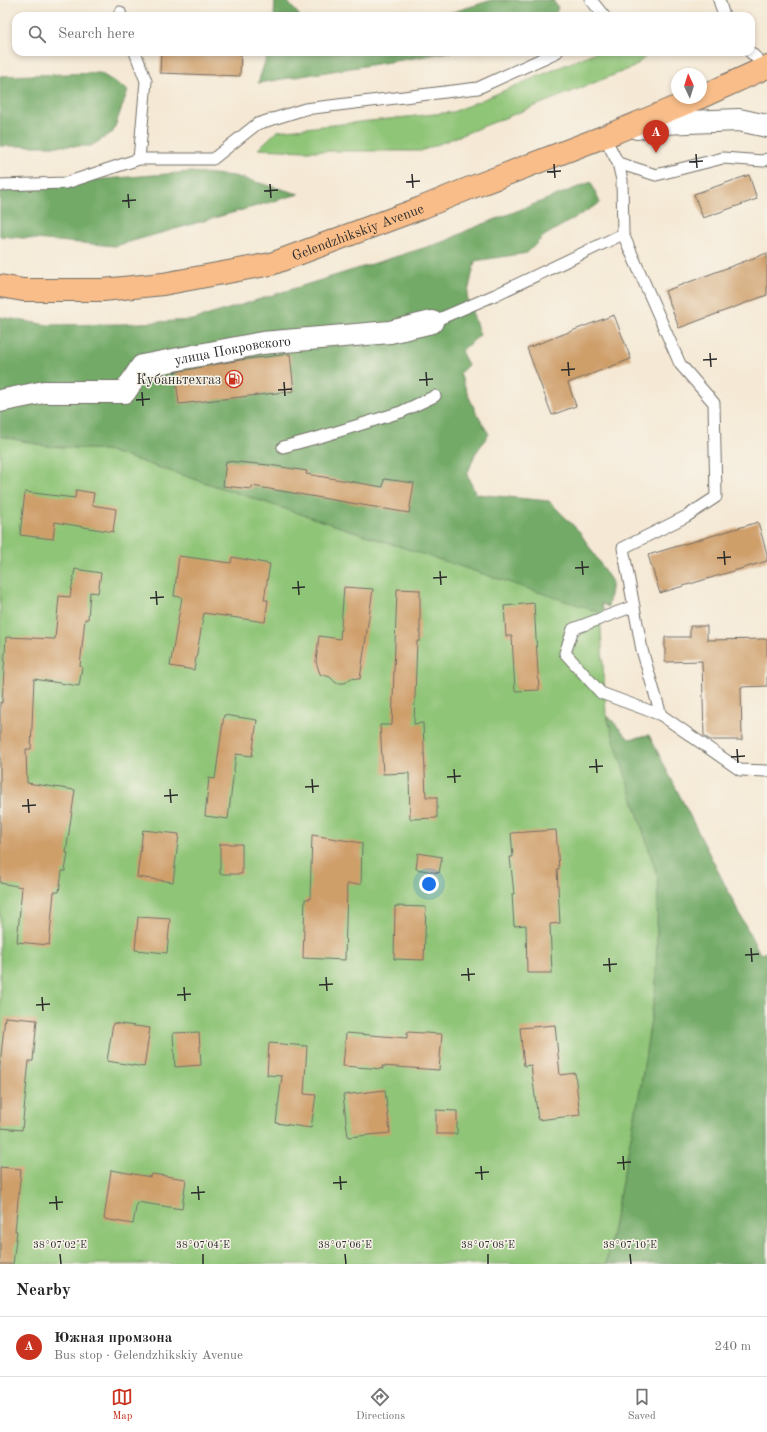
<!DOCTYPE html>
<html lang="en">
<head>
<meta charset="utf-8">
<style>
  :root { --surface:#fff; --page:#f6f6f6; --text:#222; --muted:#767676; --line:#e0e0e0; --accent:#c8321e }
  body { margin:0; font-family:"Old Standard TT",serif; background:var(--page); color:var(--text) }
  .compass { position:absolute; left:671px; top:68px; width:36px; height:36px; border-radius:50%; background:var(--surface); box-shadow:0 2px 6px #0003; rotate:356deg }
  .you { position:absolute; left:429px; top:884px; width:14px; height:14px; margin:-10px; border:3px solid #fff; border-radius:50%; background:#1a73e8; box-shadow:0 0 0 6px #1a73e833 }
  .badge { display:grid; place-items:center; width:26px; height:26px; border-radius:50%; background:var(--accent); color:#fff; font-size:13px; font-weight:700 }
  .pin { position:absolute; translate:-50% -33px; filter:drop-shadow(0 1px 2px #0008) }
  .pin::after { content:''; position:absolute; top:21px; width:14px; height:12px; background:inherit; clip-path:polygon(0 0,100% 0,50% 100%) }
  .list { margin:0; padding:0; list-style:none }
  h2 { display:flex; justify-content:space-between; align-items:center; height:52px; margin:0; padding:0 16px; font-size:17px }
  h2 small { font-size:13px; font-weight:400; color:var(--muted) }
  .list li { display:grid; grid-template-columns:26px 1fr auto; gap:12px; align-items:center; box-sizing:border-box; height:60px; padding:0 16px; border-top:1px solid var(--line) }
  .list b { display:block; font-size:15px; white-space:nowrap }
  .list p { margin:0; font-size:13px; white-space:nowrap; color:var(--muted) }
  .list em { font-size:13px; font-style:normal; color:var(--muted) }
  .icon { flex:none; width:22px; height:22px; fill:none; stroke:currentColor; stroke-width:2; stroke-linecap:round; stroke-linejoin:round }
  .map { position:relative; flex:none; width:767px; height:1264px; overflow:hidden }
  .search { position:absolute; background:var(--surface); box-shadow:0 2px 6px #0003; left:12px; right:12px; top:12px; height:44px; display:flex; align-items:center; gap:10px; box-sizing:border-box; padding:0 14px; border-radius:12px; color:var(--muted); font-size:15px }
  .sheet { height:112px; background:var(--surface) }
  nav { display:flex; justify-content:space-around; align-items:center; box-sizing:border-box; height:56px; border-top:1px solid var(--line); background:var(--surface); font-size:11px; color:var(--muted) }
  nav a { display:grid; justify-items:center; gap:2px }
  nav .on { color:var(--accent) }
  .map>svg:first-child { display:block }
  .green { fill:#8fc577; stroke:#5d7851 }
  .forest { fill:#73aa68; stroke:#4f6a4a }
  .building { fill:#cf9f6b }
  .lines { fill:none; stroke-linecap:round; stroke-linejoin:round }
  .lane-casing { stroke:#726e66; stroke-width:13 }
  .street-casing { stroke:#726e66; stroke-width:24 }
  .primary-casing { stroke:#726e66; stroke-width:24 }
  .lane { stroke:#fff; stroke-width:11 }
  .street { stroke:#fff; stroke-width:22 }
  .primary { stroke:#f8bd89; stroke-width:22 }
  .ticks { fill:none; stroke:#2b2b2b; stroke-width:1.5 }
  .labels { text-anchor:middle; stroke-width:3; stroke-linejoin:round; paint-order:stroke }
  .street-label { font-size:14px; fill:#2b2b2b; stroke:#f7f3e8 }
  .poi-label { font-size:14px; fill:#2b2b2b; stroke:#f7f3e8; text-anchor:end }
  .ticks-label { font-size:10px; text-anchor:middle; fill:#2b2b2b; stroke:#f7f3e8; stroke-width:3; stroke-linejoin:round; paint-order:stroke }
</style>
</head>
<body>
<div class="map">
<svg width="767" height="1264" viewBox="0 0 767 1264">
  <rect width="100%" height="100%" fill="#f7f3e8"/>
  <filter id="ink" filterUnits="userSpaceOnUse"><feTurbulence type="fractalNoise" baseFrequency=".025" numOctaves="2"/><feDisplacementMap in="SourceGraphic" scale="8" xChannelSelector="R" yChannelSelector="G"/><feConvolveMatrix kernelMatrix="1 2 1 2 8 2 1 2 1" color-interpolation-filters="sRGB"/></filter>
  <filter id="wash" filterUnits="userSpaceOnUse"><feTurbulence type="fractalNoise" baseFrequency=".012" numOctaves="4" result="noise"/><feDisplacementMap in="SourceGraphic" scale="16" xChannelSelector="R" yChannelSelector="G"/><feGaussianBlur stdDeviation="0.9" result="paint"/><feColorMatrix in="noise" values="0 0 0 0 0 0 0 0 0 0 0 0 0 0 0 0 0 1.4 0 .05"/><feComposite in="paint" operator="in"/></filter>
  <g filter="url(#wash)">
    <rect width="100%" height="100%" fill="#f5e9d5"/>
    <!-- green -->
    <path class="green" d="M596,52h55l-17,15 -213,84h-117l-46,-2 19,-18 176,-19z
      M0,436l46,10 60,4 494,162 6,102 52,164 -2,108 -15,99 -35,179h-606z"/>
    <!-- forest -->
    <path class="forest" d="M275,0h11l14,16h-26z
      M492,0h61l5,8 -4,8h-114z
      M268,52h183l-193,31z
      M100,73l28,17 -15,42 -22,14h-91v-70z
      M191,172l43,4 65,18 -184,52 -115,-10v-52h43z
      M591,182l9,21 -56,33 -17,17 -52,8 -8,36 13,38 -19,16 7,14 -8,8c8,23 15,40 29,61l-14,20 -8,21 9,19 73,7 30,30 33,51 -4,25 -7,-4 7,19 -9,-10 -493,-162 -60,-4 -46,-10v-119l48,8 74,-1 71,-4 253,-79 22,-11z
      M606,714l23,25 20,-4 111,219 7,-2v312h-161l35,-179 15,-99 2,-108z"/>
    <g id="blocks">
      <!-- building -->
      <path class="building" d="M161,52h80l-1,24 -80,-3z
        M749,175l8,24 -54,19 -9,-24z
        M767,253v42l-88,33 -14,-37z
        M614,315l17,44 -63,24 8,23 -24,9 -25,-67z
        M290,354l4,37 -115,13 -4,-32 65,-12z
        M226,461l43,4 38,6 -1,3 77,13 1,-8 30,4 -5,30 -157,-27v3l-29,-3z
        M76,490l18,3 -2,12 24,4 -3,23 -58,-10 -2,17 -33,-4 5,-43 50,6z
        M758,522l9,32v7l-107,32 -12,-38z
        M179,556l52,7 1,-6 38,7 -6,36h4l-3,22 -61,-9 -10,57 -24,-4 12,-69 -8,-1z
        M75,569l26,4 -3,20 -8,-1 -2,27h-3l-5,47 2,1 -3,19 -45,-7 -3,70h-5l1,34 48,7 -9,63h2l-3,18h-3l-3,21h-5l-5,53 -32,-3 5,-55 -22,-4v-181l2,1 4,-66 49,2 4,-43 11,1z
        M344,587l29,2 -13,90 -9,-1 -6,5h-9l-6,-6 -10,-3 -4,-12 3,-26 21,3z
        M397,589l23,1v51h-3l-3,83 9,-1 3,74h11v21l-27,1 -1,-46 -26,1 -3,-49h12z
        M534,603l5,87 -24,1 -3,-55h-6l-2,-30z
        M690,626h17v14l60,-1v47l-26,1 1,53h-32l-6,-4 -2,-75 -37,1v-25h25z
        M224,715l33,5 -5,36 -16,-2 -8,65 -23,-3 4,-38 6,1z
        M143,830l36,4 -6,48 -36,-5z
        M556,830l3,39h-2l3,54 -10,1 2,49h-25l-1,-48 -12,1 -2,-32h2l-4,-37h3l-2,-24z
        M312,835l50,8 -1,41h-14l-2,76 -42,-2 2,-59h5z
        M220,844h22v30h-22z
        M418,853l24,4 -3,16 -23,-4z
        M395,906l31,1 -2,53 -30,-1z
        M138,917l32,2 -3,34 -32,-3z
        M5,1017l32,3 -4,41h-4l-7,69 -22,-2v-63z
        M113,1023l37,5 -6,39 -37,-6z
        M555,1025l5,50 15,-2 5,42 -42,5 -7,-55 -7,1 -4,-38z
        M199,1032l2,33 -26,2 -2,-34z
        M407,1032l35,2 -3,36 -57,-4 1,3 -40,-3 3,-33 61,5z
        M269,1043l38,3 -3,48 12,1 -5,33 -35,-5 6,-47 -15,-1z
        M385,1090l5,43 -42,4 -5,-42z
        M436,1110l21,1v23h-21z
        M0,1167l21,2 -6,62h2l-4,33h-13z
        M111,1170l40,7 1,-3 34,5 -4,30 -45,-7 -4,22 -29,-5z"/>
    </g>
  </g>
  <g filter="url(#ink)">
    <use href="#blocks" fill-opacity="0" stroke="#726e66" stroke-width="1"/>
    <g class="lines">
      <defs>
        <path id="lane" d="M591,0l13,16
          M719,0l5,16
          M120,12l1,4
          M135,52l11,29 -7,78
          M750,52l16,15
          M604,136l14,27 38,12 67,-17 40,3 4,-2
          M0,185l66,-2 73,-24h74l44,-35 48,-15 173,-21 79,-36
          M623,234l57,130 34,39 2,94 -29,19 -64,32 19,102 19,65 79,55 27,1
          M432,322l63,-27 128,-61 -1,-54 -4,-17
          M283,447l37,-10 81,-25 34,-16
          M634,606l-61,23 -8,24 36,40 60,22"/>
        <g id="street">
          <path d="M637,128l26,-5 76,-3 28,6"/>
          <path id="s1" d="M0,401l44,-9h81l17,-26 120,-23 128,-11 42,-10"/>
        </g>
        <g id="primary">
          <path d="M701,97l66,-30"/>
          <path id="s2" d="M0,286l23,4h80l60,-6 108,-20 150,-56 44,-18 151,-58 82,-34"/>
        </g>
      </defs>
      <!-- lane casing -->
      <use href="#lane" class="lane-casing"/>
      <!-- street casing -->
      <use href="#street" class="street-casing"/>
      <!-- primary casing -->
      <use href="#primary" class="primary-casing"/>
      <!-- lane -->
      <use href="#lane" class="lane"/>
      <!-- street -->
      <use href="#street" class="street"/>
      <!-- primary -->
      <use href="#primary" class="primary"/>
    </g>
  </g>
  <!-- ticks -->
  <path class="ticks" d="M696,154l1,14M689,162l14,-1M554,164l1,14M547,172l14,-1M412,174l1,14M406,182l14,-1M270,184l1,14M264,191l14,-1M128,194l1,14M122,201l14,-1M710,353l1,14M703,360l14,-1M568,362l1,14M561,370l14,-1M426,372l1,14M419,380l14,-1M284,382l1,14M278,390l14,-1M142,392l1,14M136,400l14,-1M724,551l1,14M717,558l14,-1M582,561l1,14M575,568l14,-1M440,571l1,14M433,578l14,-1M298,581l1,14M292,588l13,-1M156,591l1,14M150,598l14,-1M737,749l1,14M731,757l14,-1M596,759l1,14M589,767l14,-1M454,769l1,14M447,777l14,-1M312,779l1,14M305,787l14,-1M170,789l1,14M164,796l14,-1M28,799l1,14M22,806l14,-1M751,948l1,14M745,955l14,-1M609,958l1,14M603,965l14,-1M468,968l1,13M461,975l14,-1M326,977l1,14M319,985l14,-1M184,987l1,14M177,995l14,-1M42,997l1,14M36,1005l14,-1M623,1156l1,14M617,1163l14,-1M481,1166l1,14M475,1173l14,-1M340,1176l1,14M333,1183l14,-1M198,1186l1,14M191,1193l14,-1M56,1196l1,14M49,1203l14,-1M60,1254l1,10M203,1254v10M345,1254l1,10M488,1254v10M630,1254l1,10"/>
  <!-- icons -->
  <defs>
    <symbol id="fuel-ring" viewBox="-11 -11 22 22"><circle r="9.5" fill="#f7f3e8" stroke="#c8321e" stroke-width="1.5"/><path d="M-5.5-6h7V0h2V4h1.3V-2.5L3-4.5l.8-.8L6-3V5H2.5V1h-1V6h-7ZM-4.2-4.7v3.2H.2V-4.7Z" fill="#c8321e"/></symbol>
  </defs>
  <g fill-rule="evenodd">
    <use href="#fuel-ring" x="224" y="369" width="20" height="20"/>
  </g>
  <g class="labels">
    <!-- street labels -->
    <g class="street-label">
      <text dy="5" stroke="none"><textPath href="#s2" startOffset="366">Gelendzhikskiy Avenue</textPath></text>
      <text dy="5" stroke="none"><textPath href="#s1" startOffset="249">улица Покровского</textPath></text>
    </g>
    <!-- poi labels -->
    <g class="poi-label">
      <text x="221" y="384">Кубаньтехгаз</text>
    </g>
  </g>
  <g class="ticks-label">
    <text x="60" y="1248">38°07'02"E</text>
    <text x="203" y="1248">38°07'04"E</text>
    <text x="345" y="1248">38°07'06"E</text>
    <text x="488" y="1248">38°07'08"E</text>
    <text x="630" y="1248">38°07'10"E</text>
  </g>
</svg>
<svg class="compass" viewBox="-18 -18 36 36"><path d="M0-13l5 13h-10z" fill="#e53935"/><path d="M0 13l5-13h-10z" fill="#767676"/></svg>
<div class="you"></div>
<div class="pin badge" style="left:656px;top:153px">A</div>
<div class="search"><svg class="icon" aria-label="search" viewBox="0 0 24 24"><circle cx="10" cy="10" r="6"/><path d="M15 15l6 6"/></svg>Search here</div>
</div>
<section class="sheet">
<h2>Nearby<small></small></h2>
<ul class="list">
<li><span class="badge">A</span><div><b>Южная промзона</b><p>Bus stop · Gelendzhikskiy Avenue</p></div><em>240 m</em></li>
</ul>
</section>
<nav>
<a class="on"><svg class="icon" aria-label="map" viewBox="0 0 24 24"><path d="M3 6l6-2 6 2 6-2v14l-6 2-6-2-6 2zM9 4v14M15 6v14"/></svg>Map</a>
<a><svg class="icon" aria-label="directions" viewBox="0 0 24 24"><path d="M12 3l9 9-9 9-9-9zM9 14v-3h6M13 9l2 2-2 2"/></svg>Directions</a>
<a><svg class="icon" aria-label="saved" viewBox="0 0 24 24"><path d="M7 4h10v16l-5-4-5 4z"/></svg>Saved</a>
</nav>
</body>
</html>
